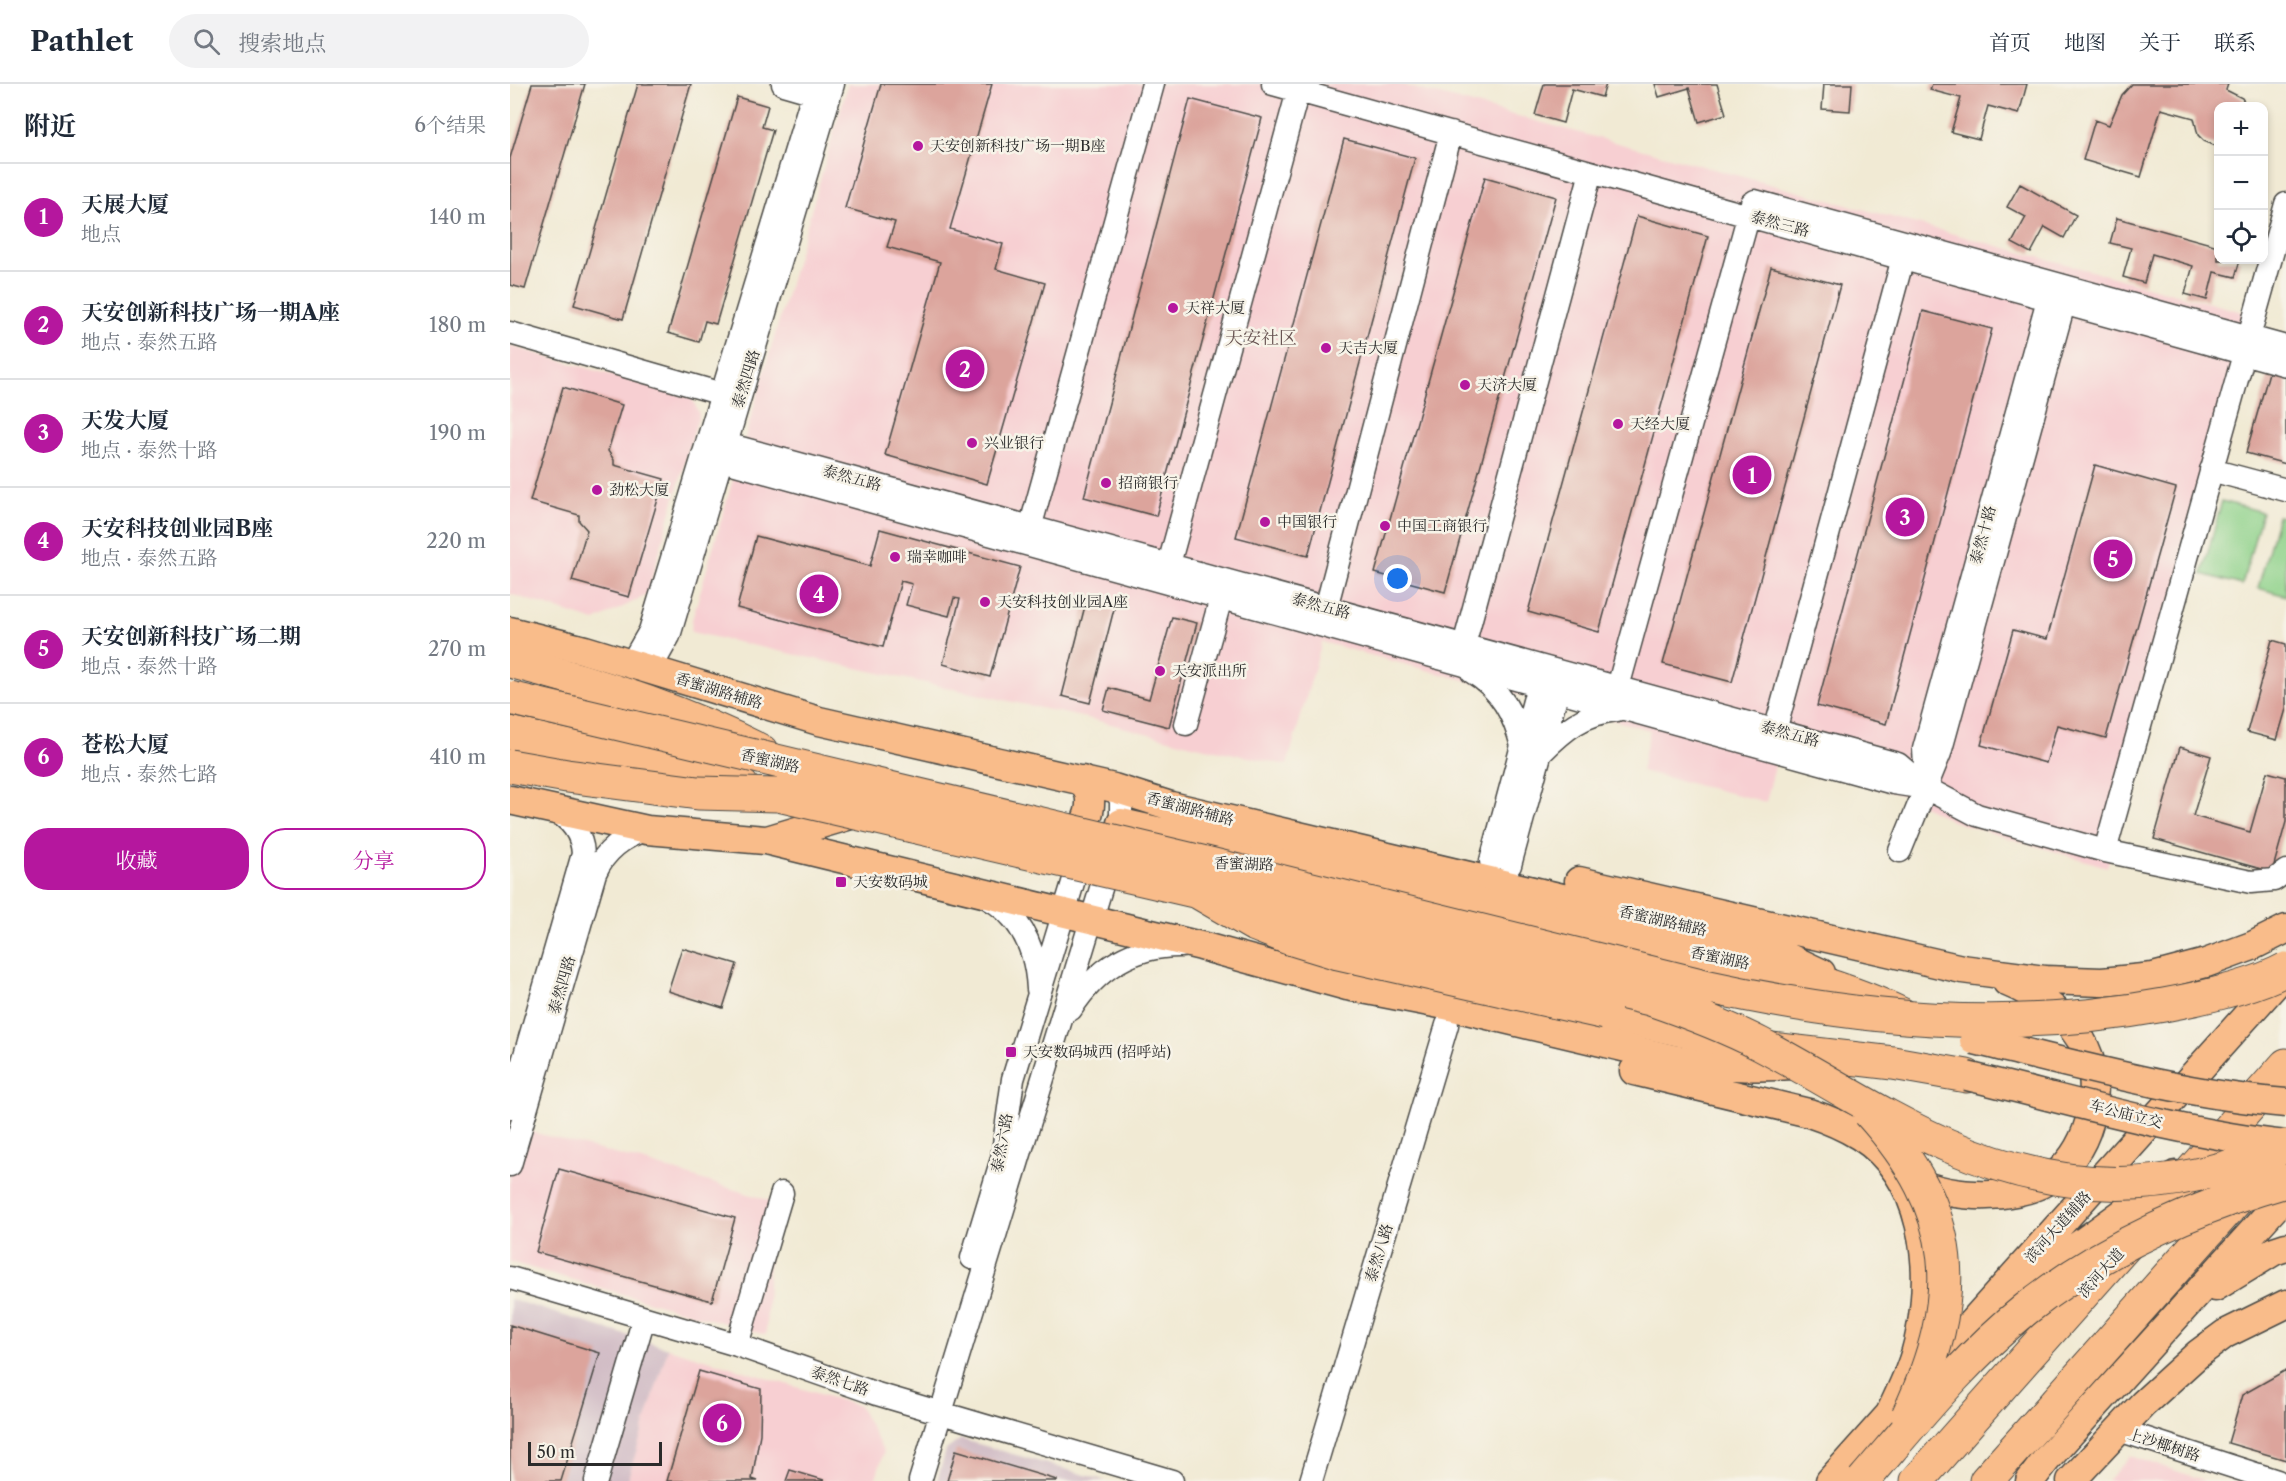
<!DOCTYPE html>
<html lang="zh">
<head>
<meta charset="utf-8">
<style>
  :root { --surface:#fff; --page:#f2f2f3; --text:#1f2937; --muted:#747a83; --line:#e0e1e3; --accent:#b5179e }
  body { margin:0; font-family:"Libre Caslon Text","Noto Serif SC",serif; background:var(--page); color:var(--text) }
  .controls { position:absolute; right:18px; top:18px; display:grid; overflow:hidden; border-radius:12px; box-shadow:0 3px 9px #0003 }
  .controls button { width:54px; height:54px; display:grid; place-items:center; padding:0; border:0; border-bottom:2px solid var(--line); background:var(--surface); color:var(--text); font:30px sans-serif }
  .scale { position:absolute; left:18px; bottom:15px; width:134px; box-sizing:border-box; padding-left:6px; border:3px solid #2b2b2b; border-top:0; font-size:16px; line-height:21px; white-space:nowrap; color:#2b2b2b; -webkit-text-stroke:4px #f7f3e8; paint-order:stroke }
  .you { position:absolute; left:888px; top:495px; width:21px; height:21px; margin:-15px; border:4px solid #fff; border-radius:50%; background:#1a73e8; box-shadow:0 0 0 9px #1a73e833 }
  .badge { display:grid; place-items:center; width:39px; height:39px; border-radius:50%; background:var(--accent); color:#fff; font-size:20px; font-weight:700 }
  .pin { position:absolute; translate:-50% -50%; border:3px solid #fff; box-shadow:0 2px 6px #0006 }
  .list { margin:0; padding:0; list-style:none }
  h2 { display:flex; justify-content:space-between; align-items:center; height:78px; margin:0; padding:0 24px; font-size:26px }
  h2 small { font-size:20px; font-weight:400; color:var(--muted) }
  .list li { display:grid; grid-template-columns:39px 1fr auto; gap:18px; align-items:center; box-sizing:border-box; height:108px; padding:0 24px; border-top:2px solid var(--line) }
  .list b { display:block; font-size:22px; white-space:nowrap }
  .list p { margin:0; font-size:20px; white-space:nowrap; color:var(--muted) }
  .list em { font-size:20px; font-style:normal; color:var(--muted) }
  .actions { display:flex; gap:12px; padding:18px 24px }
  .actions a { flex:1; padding:14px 0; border:2px solid var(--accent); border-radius:24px; text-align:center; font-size:21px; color:var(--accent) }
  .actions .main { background:var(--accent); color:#fff }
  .icon { flex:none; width:33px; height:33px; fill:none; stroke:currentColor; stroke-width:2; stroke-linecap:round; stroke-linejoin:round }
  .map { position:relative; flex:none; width:1776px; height:1397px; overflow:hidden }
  header { display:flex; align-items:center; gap:36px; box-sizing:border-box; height:84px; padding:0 30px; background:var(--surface); border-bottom:2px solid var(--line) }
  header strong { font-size:28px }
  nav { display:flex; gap:33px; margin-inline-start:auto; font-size:21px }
  .search { width:420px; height:54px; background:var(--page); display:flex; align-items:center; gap:15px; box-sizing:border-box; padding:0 21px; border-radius:33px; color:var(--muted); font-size:22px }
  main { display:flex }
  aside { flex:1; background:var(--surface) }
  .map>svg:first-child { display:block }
  .built { fill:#f7cfd2 }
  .industrial { fill:#d2bdc6 }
  .green { fill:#8dd189; stroke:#5c7e5a; stroke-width:1.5 }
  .building { fill:#dca49c }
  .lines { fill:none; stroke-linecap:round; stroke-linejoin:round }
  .minor-casing { stroke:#494844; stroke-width:25 }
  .major-casing { stroke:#494844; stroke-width:31 }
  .highway-casing { stroke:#494844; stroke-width:35 }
  .minor { stroke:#fff; stroke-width:22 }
  .major { stroke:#f9bc8a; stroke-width:28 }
  .highway { stroke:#f9bc8a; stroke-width:33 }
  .major-bridge-casing { stroke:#494844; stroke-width:31; stroke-linecap:butt }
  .highway-bridge-casing { stroke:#494844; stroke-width:35; stroke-linecap:butt }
  .major-bridge { stroke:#f9bc8a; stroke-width:28 }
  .highway-bridge { stroke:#f9bc8a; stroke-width:33 }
  .poi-dot { fill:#b5179e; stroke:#f7f3e8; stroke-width:2 }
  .labels { text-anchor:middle; stroke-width:5; stroke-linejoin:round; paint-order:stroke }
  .poi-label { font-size:15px; fill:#2b2b2b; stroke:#f7f3e8; text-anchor:start }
  .street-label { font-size:15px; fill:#2b2b2b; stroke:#f7f3e8 }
  .quarter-label { font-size:18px; fill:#695553; stroke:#f7f3e8 }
</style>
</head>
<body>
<header>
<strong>Pathlet</strong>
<div class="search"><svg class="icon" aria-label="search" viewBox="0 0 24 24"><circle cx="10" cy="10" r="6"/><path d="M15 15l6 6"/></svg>搜索地点</div>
<nav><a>首页</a><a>地图</a><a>关于</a><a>联系</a></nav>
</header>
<main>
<aside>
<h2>附近<small>6个结果</small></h2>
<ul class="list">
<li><span class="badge">1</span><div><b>天展大厦</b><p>地点</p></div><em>140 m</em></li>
<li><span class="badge">2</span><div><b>天安创新科技广场一期A座</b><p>地点 · 泰然五路</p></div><em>180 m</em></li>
<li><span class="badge">3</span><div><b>天发大厦</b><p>地点 · 泰然十路</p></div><em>190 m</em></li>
<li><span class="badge">4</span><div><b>天安科技创业园B座</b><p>地点 · 泰然五路</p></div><em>220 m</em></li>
<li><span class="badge">5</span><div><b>天安创新科技广场二期</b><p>地点 · 泰然十路</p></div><em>270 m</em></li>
<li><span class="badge">6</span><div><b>苍松大厦</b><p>地点 · 泰然七路</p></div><em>410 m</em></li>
</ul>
<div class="actions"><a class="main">收藏</a><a>分享</a></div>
</aside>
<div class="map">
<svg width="1776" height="1397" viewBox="0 0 1776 1397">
  <rect width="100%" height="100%" fill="#f7f3e8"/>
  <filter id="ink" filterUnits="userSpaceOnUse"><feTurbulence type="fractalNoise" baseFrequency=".0167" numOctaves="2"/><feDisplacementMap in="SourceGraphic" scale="12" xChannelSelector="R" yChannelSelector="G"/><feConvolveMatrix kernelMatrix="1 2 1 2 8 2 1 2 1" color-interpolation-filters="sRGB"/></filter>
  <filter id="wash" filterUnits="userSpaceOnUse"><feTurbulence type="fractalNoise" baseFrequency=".008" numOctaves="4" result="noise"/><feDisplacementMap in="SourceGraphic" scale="24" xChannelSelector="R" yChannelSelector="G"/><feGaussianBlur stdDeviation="1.35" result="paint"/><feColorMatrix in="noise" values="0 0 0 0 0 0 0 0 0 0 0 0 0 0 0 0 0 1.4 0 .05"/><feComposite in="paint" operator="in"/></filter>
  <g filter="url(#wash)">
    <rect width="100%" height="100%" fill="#f1ead4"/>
    <!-- built -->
    <path class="built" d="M338,0h551l866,234 -158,549 -155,-46 -49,-26 -127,-33 -10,40 -125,-31 9,-41 -328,-88 -35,123 -91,-19 -105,-27 -400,-87 1,-12z
      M0,262l182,52 7,16 -52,181 -52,26 -85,-27z
      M18,1047l117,31 126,39 -5,134 -256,-73v-124z
      M158,1264l191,58 25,46 -9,29h-248z
      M1620,1372l77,25h-100z"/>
    <!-- industrial -->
    <path class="industrial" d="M0,1215l158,49 -41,133h-117z
      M451,1355l145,42h-169l9,-31z"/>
    <!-- green -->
    <path class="green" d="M1712,417l40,11 -20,73 -40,-11z
      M1768,432l8,2v78l-28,-8z"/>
    <g id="blocks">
      <!-- building -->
      <path class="building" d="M22,0h53l-60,205 -15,-4v-127z
        M128,0h53l-68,235 -49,-14z
        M371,0h111l-42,145 53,15 -7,25 49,14 -58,201 -102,-29 55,-193 -53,-15 8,-25 -50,-14z
        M1034,0h62l-4,13 -30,-8 -9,34 -28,-8z
        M1145,0h62l9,30 -27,8 -10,-34 -30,9z
        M1314,0h28l-2,27 -28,-2z
        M1422,0h95l-8,30 -31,-8 -9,33 -28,-7 10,-34 -31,-8z
        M1622,0h96l-2,6 16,8 5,8h-29v41l-14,-6 -6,-6 -4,-17 -33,-9 -20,68 -58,-17 12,-40 14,5 13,-30z
        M227,13l31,9 -6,21 11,3 -57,194 -11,-3 -6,21 -31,-9z
        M680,15l72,19 -106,398 -72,-19z
        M834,55l71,19 -107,398 -72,-19z
        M975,93l71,20 -111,395 -70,-19z
        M1510,100l56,31 -12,23 -19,-11 -14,26 -19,-10 14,-26 -19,-10z
        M1127,132l71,20 -109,396 -71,-20z
        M1607,134l101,28v14h22l-5,17 -21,-5 -7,28 -22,-6 8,-28 -41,-12 -8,29 -21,-6 8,-29 -21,-5z
        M1261,183l69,18 -108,397 -69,-18z
        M1413,227l69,18 -106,395 -69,-18z
        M1762,278l14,4v98l-40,-11z
        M53,303l59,18 -14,46 6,9v5l50,14 -35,118 -57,-16 15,-51 -8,-9v-6l-49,-14z
        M1585,381l81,23 -70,250 -49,-13 -11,38 -65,-18 32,-115 34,9z
        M370,445l140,38 -30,110 -47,-13 17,-65 -6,-1 -5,18 -43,-11 6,-21 -11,-3 -18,66 -146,-39 19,-72 114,30z
        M577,514l28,7 -25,98 -28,-7z
        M662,533l25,6 -28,104 -66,-17 6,-22 40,11z
        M1762,556l14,4v65l-9,31 -30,-8z
        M1670,663l31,9 -18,60 57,16 17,-60 19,5v45l-14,50 -118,-33z
        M172,864l55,16 -14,44 -55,-17z
        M49,1085l176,49 -23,83 -176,-49z
        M0,1241l90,28 -39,128h-51z
        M1776,1286v90l-58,-17 14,-48z
        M189,1287l62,18 -1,45 -8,45 6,2h-91z
        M446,1366l101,30v1h-110z
        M280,1386l34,10v1h-38z"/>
    </g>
  </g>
  <g filter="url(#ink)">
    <use href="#blocks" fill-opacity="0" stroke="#494844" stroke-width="1.5"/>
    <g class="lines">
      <defs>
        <path id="minor" d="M273,0l45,13
          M763,0l1013,281
          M1245,117l531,146
          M0,249l212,61
          M198,355l1190,325 28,24 51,27 128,36 146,31 23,-2 12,-9
          M193,371l1190,328 33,5
          M1701,386l75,20
          M517,455l126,-455
          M659,480l129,-473
          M816,524l125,-475
          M954,561l127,-473
          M121,580l19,-33 166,-547
          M140,586l19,-34 164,-552
          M962,588c29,17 42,43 50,74
          M1108,603l134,-484
          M676,640l35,-126
          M1265,647l128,-473
          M1031,669c23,-23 43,-40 76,-43
          M1416,696l-2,-31 128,-464
          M1390,767l40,-98 128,-464
          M1595,767l181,-647
          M981,777l51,-190
          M1000,781l51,-187
          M476,813c36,19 50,53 52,92
          M561,925c26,-41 62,-64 111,-63
          M0,1023l73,-253c-1,-20 -12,-35 -30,-44
          M0,1081l85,-292c9,-21 29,-38 52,-43
          M462,1174l30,-99 11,-80 70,-229
          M0,1194l227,67 140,49 295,87
          M227,1261l45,-152
          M1609,1346l158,51
          M86,1397l48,-163
          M410,1397l201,-658v-23l-7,-12
          M801,1397l136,-456"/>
        <path id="major" d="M0,547l75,19 234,71 295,67 57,18 562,132 35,10 53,25
          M0,716l137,30 118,10 436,106 146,40 98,19 228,54c49,9 84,9 133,5
          M611,739l102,23 21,1 25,-2 26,6
          M257,756l94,-28
          M549,757c21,-2 35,-27 30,-48 -2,-4 -5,-9 -7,-13
          M1069,797l383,88 83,11 57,2 51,-5 53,-14 46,-17 34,-17
          M1124,987l175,42c18,6 35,13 51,23 65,41 74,130 60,198 -5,29 -19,56 -31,82
          M1396,1093c22,12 44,17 69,18 26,1 58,-3 79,-19 39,-29 52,-95 27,-136 -17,-28 -45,-46 -74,-58
          M1705,1203l59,-36 12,-4
          M1506,1207l159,-116
          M1320,1397l456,-509
          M1520,1397l16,-21 240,-265
          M1561,1397l72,-77 55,-50 27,-20 61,-30"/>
        <path id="highway" d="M0,577c87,22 170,49 251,90
          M0,649l232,53
          M730,780l70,4 26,4c95,22 189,44 285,65 97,21 189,34 280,77
          M1095,929l158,35 130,15 74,13
          M1407,1397l369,-416
          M1476,1397l260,-292"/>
      </defs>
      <!-- minor casing -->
      <use href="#minor" class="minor-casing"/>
      <!-- major casing -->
      <use href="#major" class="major-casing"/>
      <!-- highway casing -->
      <use href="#highway" class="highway-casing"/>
      <!-- minor -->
      <use href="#minor" class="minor"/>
      <!-- major -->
      <use href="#major" class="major"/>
      <!-- highway -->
      <use href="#highway" class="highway"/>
      <defs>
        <path id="major-bridge" d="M1464,956c103,25 206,54 312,63
          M1457,992c105,25 211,57 319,69"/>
        <path id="highway-bridge" d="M0,614l696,165 499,123c154,34 302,48 459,19 38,-7 89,-18 122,-36
          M0,682l57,10 131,17 80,2 420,97 55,32 36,14 49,15 267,60
          M688,808l452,107c38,13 75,27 110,45 63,33 122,73 187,101 117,51 223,51 339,1
          M1359,1028c91,101 95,183 39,304
          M1353,1397c51,-59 102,-123 163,-172 77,-61 166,-101 260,-128"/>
      </defs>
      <!-- major-bridge casing -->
      <use href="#major-bridge" class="major-bridge-casing"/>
      <!-- highway-bridge casing -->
      <use href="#highway-bridge" class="highway-bridge-casing"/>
      <!-- major-bridge -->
      <use href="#major-bridge" class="major-bridge"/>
      <!-- highway-bridge -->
      <use href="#highway-bridge" class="highway-bridge"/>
    </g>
  </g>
  <!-- markers -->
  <g class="poi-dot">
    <circle cx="408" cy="62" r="6"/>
    <circle cx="663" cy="224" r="6"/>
    <circle cx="816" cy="264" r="6"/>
    <circle cx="955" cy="301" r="6"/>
    <circle cx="1108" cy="340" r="6"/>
    <circle cx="462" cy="359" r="6"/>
    <circle cx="596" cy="399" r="6"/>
    <circle cx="87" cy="406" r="6"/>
    <circle cx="755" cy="438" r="6"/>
    <circle cx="875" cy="442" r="6"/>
    <circle cx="385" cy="473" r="6"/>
    <circle cx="475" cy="518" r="6"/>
    <circle cx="650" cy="587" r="6"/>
    <rect x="325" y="792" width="12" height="12" rx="3"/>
    <rect x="495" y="962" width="12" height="12" rx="3"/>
  </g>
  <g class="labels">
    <!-- poi labels -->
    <g class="poi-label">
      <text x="420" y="67">天安创新科技广场一期B座</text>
      <text x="675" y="229">天祥大厦</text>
      <text x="828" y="269">天吉大厦</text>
      <text x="967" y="306">天济大厦</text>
      <text x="1120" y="345">天经大厦</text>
      <text x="474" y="364">兴业银行</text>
      <text x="608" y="404">招商银行</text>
      <text x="99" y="411">劲松大厦</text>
      <text x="767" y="443">中国银行</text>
      <text x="887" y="447">中国工商银行</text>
      <text x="397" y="478">瑞幸咖啡</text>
      <text x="487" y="523">天安科技创业园A座</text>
      <text x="662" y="592">天安派出所</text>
      <text x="343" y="803">天安数码城</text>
      <text x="513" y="973">天安数码城西 (招呼站)</text>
    </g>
    <!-- street labels -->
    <g class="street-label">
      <text transform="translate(1270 140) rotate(15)" y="5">泰然三路</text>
      <text transform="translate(236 295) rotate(-73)" y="5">泰然四路</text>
      <text transform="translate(342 394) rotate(15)" y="5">泰然五路</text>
      <text transform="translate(1473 451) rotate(-75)" y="5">泰然十路</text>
      <text transform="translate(811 522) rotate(15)" y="5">泰然五路</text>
      <text transform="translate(209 607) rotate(17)" y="5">香蜜湖路辅路</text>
      <text transform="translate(1280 650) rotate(15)" y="5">泰然五路</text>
      <text transform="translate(260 677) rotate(13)" y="5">香蜜湖路</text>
      <text transform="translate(680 725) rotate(15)" y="5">香蜜湖路辅路</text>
      <text transform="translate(734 780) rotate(2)" y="5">香蜜湖路</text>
      <text transform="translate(1153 837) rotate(13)" y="5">香蜜湖路辅路</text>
      <text transform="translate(1210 874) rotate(12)" y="5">香蜜湖路</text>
      <text transform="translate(52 901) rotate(-74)" y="5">泰然四路</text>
      <text transform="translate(1616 1030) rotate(14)" y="5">车公庙立交</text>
      <text transform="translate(492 1059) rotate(-80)" y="5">泰然六路</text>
      <text transform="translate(1548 1143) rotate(-48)" y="5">滨河大道辅路</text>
      <text transform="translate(869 1169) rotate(-73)" y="5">泰然八路</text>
      <text transform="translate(1591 1189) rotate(-48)" y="5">滨河大道</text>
      <text transform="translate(330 1297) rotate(19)" y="5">泰然七路</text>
      <text transform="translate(1654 1361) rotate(18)" y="5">上沙椰树路</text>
    </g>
    <!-- quarter labels -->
    <g class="quarter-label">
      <text x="751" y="260">天安社区</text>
    </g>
  </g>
</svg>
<div class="controls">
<button>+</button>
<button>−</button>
<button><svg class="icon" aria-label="locate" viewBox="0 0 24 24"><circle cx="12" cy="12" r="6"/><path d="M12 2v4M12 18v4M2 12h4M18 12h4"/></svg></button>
</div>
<div class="scale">50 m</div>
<div class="you"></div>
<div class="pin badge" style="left:1242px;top:391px">1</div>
<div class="pin badge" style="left:455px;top:285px">2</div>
<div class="pin badge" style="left:1395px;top:433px">3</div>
<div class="pin badge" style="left:309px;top:510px">4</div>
<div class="pin badge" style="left:1603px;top:475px">5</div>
<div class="pin badge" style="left:212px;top:1339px">6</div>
</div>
</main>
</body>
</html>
